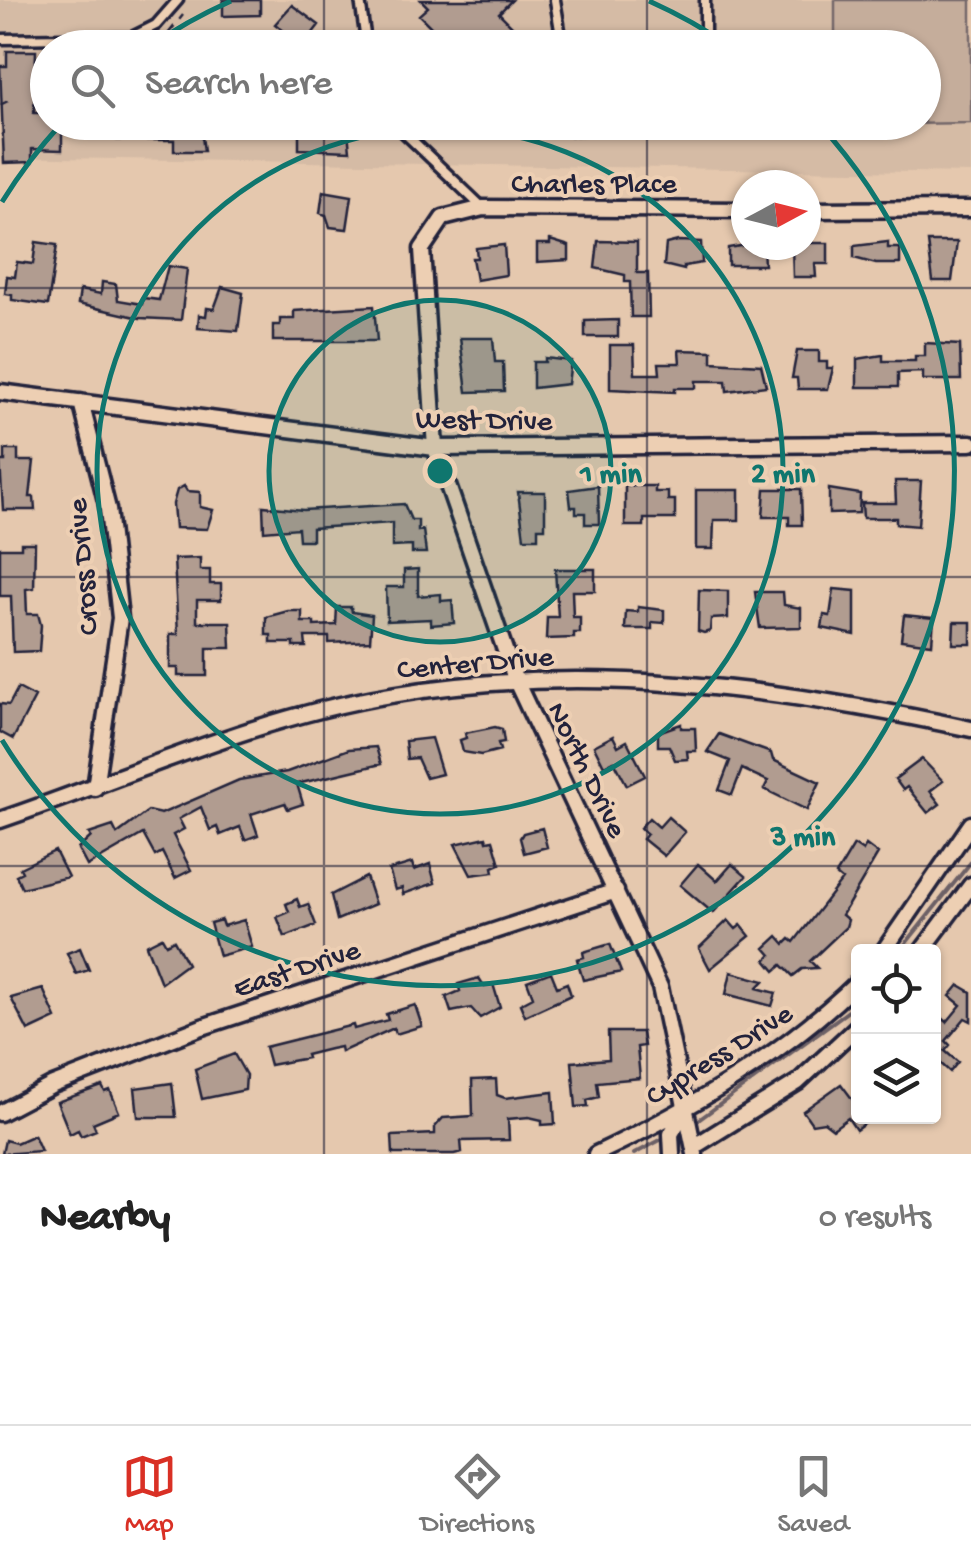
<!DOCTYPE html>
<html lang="en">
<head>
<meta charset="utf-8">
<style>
  :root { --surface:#fff; --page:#f2f2f2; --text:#222; --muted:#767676; --line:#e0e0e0; --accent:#d93025 }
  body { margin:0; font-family:"Gochi Hand",sans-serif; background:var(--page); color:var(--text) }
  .controls { position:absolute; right:30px; bottom:30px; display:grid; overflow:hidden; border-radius:10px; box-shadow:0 2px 8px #0004 }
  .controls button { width:90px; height:90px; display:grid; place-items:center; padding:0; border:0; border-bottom:2px solid var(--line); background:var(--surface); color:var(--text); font:50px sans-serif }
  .compass { position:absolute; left:731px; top:170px; width:90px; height:90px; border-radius:50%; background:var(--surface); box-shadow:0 2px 8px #0004; rotate:83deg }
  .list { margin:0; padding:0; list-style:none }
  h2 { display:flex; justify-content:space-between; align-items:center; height:130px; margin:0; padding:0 40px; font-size:42px }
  h2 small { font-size:32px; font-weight:400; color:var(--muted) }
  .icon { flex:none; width:55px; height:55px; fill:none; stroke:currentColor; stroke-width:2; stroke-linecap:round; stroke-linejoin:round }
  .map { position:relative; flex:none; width:971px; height:1154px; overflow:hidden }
  .search { position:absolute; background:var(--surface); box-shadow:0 2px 8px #0004; left:30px; right:30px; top:30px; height:110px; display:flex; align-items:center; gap:25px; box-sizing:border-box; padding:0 35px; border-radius:55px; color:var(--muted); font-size:38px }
  .sheet { height:270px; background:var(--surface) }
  nav { display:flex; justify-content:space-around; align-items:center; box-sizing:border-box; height:140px; border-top:2px solid var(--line); background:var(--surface); font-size:28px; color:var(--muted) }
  nav a { display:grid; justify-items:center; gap:5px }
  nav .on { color:var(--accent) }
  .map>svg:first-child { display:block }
  .built { fill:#d5bba5; fill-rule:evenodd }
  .green { fill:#c5ad9b; stroke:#74686b; stroke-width:2.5 }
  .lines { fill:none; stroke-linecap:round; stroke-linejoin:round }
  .stream { stroke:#6c6066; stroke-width:4 }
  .building { fill:#b19c90; stroke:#22223b; stroke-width:2.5 }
  .lane-casing { stroke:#22223b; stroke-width:15 }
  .street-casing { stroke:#22223b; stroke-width:21 }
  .path { stroke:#22223b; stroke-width:2.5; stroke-dasharray:10 8; stroke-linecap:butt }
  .lane { stroke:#edcfb3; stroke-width:8 }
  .street { stroke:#edcfb3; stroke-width:14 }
  .grid { fill:none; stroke:#22223b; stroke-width:2.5; stroke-opacity:0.55 }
  .ring { fill:none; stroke:#0f766e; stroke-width:5 }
  .labels { text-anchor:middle; stroke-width:8; stroke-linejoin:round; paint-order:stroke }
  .street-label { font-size:30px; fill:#22223b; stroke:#edcfb3 }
  .centre { fill:#0f766e; stroke:#edcfb3; stroke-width:5 }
  .ring-label { font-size:30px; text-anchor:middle; font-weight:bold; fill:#0f766e; stroke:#edcfb3; stroke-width:8; stroke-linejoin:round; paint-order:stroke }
</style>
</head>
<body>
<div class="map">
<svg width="971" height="1154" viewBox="0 0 971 1154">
  <rect width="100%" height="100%" fill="#e5c8ae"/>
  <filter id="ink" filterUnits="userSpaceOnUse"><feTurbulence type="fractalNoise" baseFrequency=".01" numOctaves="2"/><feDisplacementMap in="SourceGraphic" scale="20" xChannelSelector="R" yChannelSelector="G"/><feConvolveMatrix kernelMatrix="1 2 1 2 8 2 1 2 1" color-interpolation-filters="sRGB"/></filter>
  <g filter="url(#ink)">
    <!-- built -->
    <path class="built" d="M0,0h971v173l-971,-16zM48,48h876v74h-876z"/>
    <!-- green -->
    <path class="green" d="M835,0h136v123l-135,2 88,-3v-74l-89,-1z"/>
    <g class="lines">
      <!-- stream -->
      <path class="stream" d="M899,952l72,-90
        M693,1124l165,-120
        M634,1154l32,-17"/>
    </g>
    <!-- building -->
    <path class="building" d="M223,0h37v15l-37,1z
      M421,0h91l-13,13 29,29 -6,6h-83l6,-7 -26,-26 9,-8z
      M292,5l27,20 -16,21 -28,-22z
      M7,51h29l-2,62h14v9h14v28l-30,-1v13l-28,1 -4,-97h7z
      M91,122h109l4,29h-30v-11h-57v-5h-26z
      M330,122h17l3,29 -51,-2v-19l30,1z
      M323,191l29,5 -5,33 -17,-2 -4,-12 -6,-2z
      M550,240l19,6v14l-32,2v-18h13z
      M598,241l39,1v31h11l1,44h-18l-1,-35h-5v-7l-30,-7z
      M678,241l23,1 1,21 -18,3v4l-20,-5 2,-21z
      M36,242l21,3 -9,60 -36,-5v-5l-7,-1 2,-18 8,1 2,-15 16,2z
      M888,242v6h12v16h-24l-22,-6v-12z
      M928,242h29l-5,39h-19z
      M806,243h22v21h-13l1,13h-23l-1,-30z
      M504,245l2,30 -30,5 -4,-22h5l-1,-10z
      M746,245h17l1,20h-36v-17z
      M168,266l19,3 -6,51 -41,-2 -62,-14 2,-14 21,4 1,-12 14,2 2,16 24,4 1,-6 16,2z
      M222,287l21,6 -5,38 -40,-3 1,-13 7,1 1,-8 7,1z
      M374,306l3,35h-104v-16h7v-6h14v-8z
      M618,320v17h-33v-16z
      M460,338h33l2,24h8l1,29 -37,1z
      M925,343l35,2 1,35h-38v-8l-25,1v14h-41v-28l26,-4v6h32v-5h10z
      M610,345h24l1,29h25l-1,-11h21l-1,-13 33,1v11l49,3 5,21 -39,5 -1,-10h-30v7h-21v4l-65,-3z
      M797,351h22v11h8v6h6l-5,21h-30l-1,-11h-5z
      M545,358l26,3 -3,23 -35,4v-26h12z
      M5,450h13v11h16l-4,36h4l1,13h-32l-3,-49h5z
      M895,481h26l-3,45 -22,-2v-6h-33l-1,-15h34z
      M184,486l3,5 13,1v15l13,3 -6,19 -32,-1 -2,-24 4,-14z
      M598,486l1,38h-14v-11h-9v-6h-5l-2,-17z
      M625,486h30v6h13v8h7v19h-31v7h-19z
      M765,489h36l1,36h-13v-8h-26z
      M829,489l31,5 -1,19 -30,1z
      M696,490h43v30h-25l-1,29h-17z
      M518,492h27v36h-7v10h-14z
      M404,504l7,16h7v11l5,-1 3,23h-14v-7l-20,1v-24l-80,5v12h-13l-1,-12 -34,3 -1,-25 40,4z
      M21,543h14l-1,45 -8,1 1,25h11l3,11 -2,26 -26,1 -2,-56h-11v-48h21z
      M200,558v12h10v14h11v16h-24v22h33l1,26h-24v28h-29v-8h-8v-34h8l-4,-75z
      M418,569v27l23,-2v7l11,-1 2,23 -23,2v-6l-44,2 -1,-34h18v-17z
      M555,569h40v22h-23l1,26h7v16h-6v5l-28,1 1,-22h11z
      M834,589l21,2v44l-33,-7 2,-13 6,1z
      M699,590l29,1v27l-17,1 -1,12 -6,2 -6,-2z
      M755,592h28l1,13 17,3v19l-41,1z
      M337,607h14l1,5 20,3 -2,26 -41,2v-6h-24l1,10h-12v-4h-23v-8h-5v-18l22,-6h14v11h12v4l22,-1z
      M638,607l26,3v13l-12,-1v7h-27l1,-18 12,1z
      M904,615l30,3 -2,26 -31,-4z
      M954,622h17v22h-18z
      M18,688l17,9 -22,42 -13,-7v-28l9,1z
      M681,724v4h14l1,23h-9l1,8 -13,1 -6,-14h-11v-14z
      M495,727l7,2 2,13 -6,1 2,7 -19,5 -18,-3 -3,-12 6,-2 -1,-5z
      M719,734l52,19 2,7 47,22 -13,28 -43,-21 4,-8 -26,-12 -10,26 -13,-5 11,-29 -23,-9z
      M613,736l5,10 9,-5 18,35 -18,9 -13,-24 -10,5 -10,-20z
      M431,738l11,36 -16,4 -9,-20 -10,1 -2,-18z
      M376,747l5,17 -84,20 6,20 -15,5 -3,-6 -34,11 7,21 -13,5 -5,-13 -20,8 -3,-8 -7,3 -9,-23 -22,12 5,10 -11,6 18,35 -16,8 -13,-26 -7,4 -12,-22 -56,32 -9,-17 13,-12 -2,-3 24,-8 4,8 31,-23 13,3 78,-34 48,-8 62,-23z
      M922,759l21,22 -13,10 10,13 -12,9 -21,-26 -4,3 -8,-11z
      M668,817l17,15 -21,24 -21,-17 4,-5 -7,-6 9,-10 10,9z
      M542,828l5,19 -23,6 -4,-15 3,-5z
      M486,837l1,4 6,-1 7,24 -7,3 1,5 -23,3 -16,-31z
      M854,845l9,6 3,-6 12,9 -36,61 6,5 -2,7 -36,34 7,7 -15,1 -9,7 -11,-11 -7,6 -9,-11 5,-5 -6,-7 13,-12 7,8 5,-5 4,3 48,-62 -6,-5z
      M55,851l13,26 -46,11 -6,-13 6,-3 -2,-4z
      M412,863l2,7 16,-6 5,19 -32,11 -1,-6 -7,2 -6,-20z
      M698,864l19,17 15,-17 14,12 -33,37 -33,-28z
      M366,877l9,27 -38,16 -6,-25z
      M297,899l3,8 8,-3 8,21 -31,12 -8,-20 12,-5 -3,-8z
      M221,920l2,6 21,-6 8,27 -33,9 -9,-33z
      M728,920l8,9 5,-4 9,11 -40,33 -11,-21z
      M162,937l4,7 8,-4 13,24 -26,19 -15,-38z
      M610,944l11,28 -38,8 -6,-21 7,-2 -1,-5z
      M80,948l9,22 -13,4 -9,-21z
      M551,972l6,15 10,-4 4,12 -46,21 -5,-12 13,-7 -6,-16z
      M731,972l33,9 -7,7 19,5 -4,13 -46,-12z
      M479,978l5,8 9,-2 7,23 -20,11 -9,-10 -20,4 -5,-15 14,-6 -2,-7z
      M959,985l12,7v29l-6,-3 -19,23 4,4 -5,6 13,11 -8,10 -13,-12 -3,5v-54l13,11 14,-17 -11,-9z
      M43,989l13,29 -28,13 -17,-33z
      M415,1005l7,21 -26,8 -2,-6 -53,24 -1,-5 -10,2 -24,6 1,3 -37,7 -5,-18 88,-22 1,4 34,-9 -2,-6z
      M608,1032h34l2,14 -7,1 3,31 -43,4 2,15 -12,3 1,6 -12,1 -4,-45 37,-3z
      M234,1054l12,21 -1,15 -43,9 -7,-30z
      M496,1079l1,16 8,3 48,-6 2,32 -13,1v-5l-13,-3 -21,2 1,21 -48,1 1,11 -8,2h-61l-1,-18 43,-2v-7l8,-9 30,-2 -1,-36z
      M172,1083l4,34h-38l-3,-29z
      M841,1084l15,20 2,12 9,6 -11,8 -8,-12 -15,11 -9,-7 -12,2 -9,-13z
      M102,1086l3,6 5,-2 9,22 -26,11 3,7 -15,6 -3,-6 -8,4 -13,-32z
      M34,1135l7,16 -39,3 3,-14 11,3z"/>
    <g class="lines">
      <defs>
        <path id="lane" d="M360,0l7,48
          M555,0l8,48
          M0,39l132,-2 24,-12 22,-25
          M705,48v-48
          M393,122l90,86
          M562,122v8l143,-3v-5"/>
        <path id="street" d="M806,210l165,-1
          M0,392l435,56 536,-5
          M81,402l27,107 12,109 -25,170
          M0,820c128,-43 256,-103 391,-125 194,-33 389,-7 580,34
          M883,952l88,-128
          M921,952l50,-67
          M0,1113l53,-28 149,-58 414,-136
          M695,1146l103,-64 60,-56
          M596,1154c97,-46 185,-98 262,-172
          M672,1154l-1,-20 12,-21
          M695,1154l-35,-167 -145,-308 -80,-231 -13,-199 21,-31 40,-10 263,2"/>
      </defs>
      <!-- lane casing -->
      <use href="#lane" class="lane-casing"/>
      <!-- street casing -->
      <use href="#street" class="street-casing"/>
      <!-- path -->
      <path class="path" d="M157,48l26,-33
        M0,105l8,-4"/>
      <!-- lane -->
      <use href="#lane" class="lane"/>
      <!-- street -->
      <use href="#street" class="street"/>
    </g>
  </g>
  <!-- grid -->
  <path class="grid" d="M324,0v48M647,0v48M324,122v1032M647,122v1032M0,288h971M0,577h971M0,866h971"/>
  <!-- distance rings -->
  <circle cx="440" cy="471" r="171" fill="#0f766e" fill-opacity=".12"/>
  <g class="ring">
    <circle cx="440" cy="471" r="171"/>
    <circle cx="440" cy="471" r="343"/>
    <path d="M2 202A514 514 0 0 1 61 124M149 47A514 514 0 0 1 231 1M649 1A514 514 0 0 1 731 47M819 124A514 514 0 1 1 2 740"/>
  </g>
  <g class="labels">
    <!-- street labels -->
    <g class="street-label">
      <text x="594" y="192">Charles Place</text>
      <text transform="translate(484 418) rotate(1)" y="10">West Drive</text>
      <text transform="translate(81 567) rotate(-95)" y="10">Cross Drive</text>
      <text transform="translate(475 661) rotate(-5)" y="10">Center Drive</text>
      <text transform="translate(589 769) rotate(64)" y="10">North Drive</text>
      <text transform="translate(296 967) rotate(-18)" y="10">East Drive</text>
      <text transform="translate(718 1053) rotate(-32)" y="10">Cypress Drive</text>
    </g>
  </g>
  <circle cx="440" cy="471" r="15" class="centre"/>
  <g class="ring-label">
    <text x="611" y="482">1 min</text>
    <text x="783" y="482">2 min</text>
    <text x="803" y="845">3 min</text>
  </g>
</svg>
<div class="controls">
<button><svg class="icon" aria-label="locate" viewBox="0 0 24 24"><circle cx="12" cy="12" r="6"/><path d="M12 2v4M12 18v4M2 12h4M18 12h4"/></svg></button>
<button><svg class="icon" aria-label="layers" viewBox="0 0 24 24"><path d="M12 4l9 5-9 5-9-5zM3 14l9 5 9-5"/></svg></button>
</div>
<svg class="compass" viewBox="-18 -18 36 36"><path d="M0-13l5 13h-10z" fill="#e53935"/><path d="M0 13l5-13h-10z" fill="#767676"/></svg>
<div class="search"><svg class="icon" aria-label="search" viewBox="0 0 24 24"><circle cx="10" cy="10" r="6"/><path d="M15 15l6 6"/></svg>Search here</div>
</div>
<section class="sheet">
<h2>Nearby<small>0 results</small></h2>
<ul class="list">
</ul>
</section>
<nav>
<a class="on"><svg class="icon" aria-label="map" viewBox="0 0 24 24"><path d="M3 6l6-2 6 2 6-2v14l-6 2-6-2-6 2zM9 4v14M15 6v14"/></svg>Map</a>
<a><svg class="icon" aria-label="directions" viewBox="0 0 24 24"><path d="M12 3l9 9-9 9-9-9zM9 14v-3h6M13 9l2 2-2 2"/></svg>Directions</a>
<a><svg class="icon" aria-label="saved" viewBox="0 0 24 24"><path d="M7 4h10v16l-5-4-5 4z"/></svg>Saved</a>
</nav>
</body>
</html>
